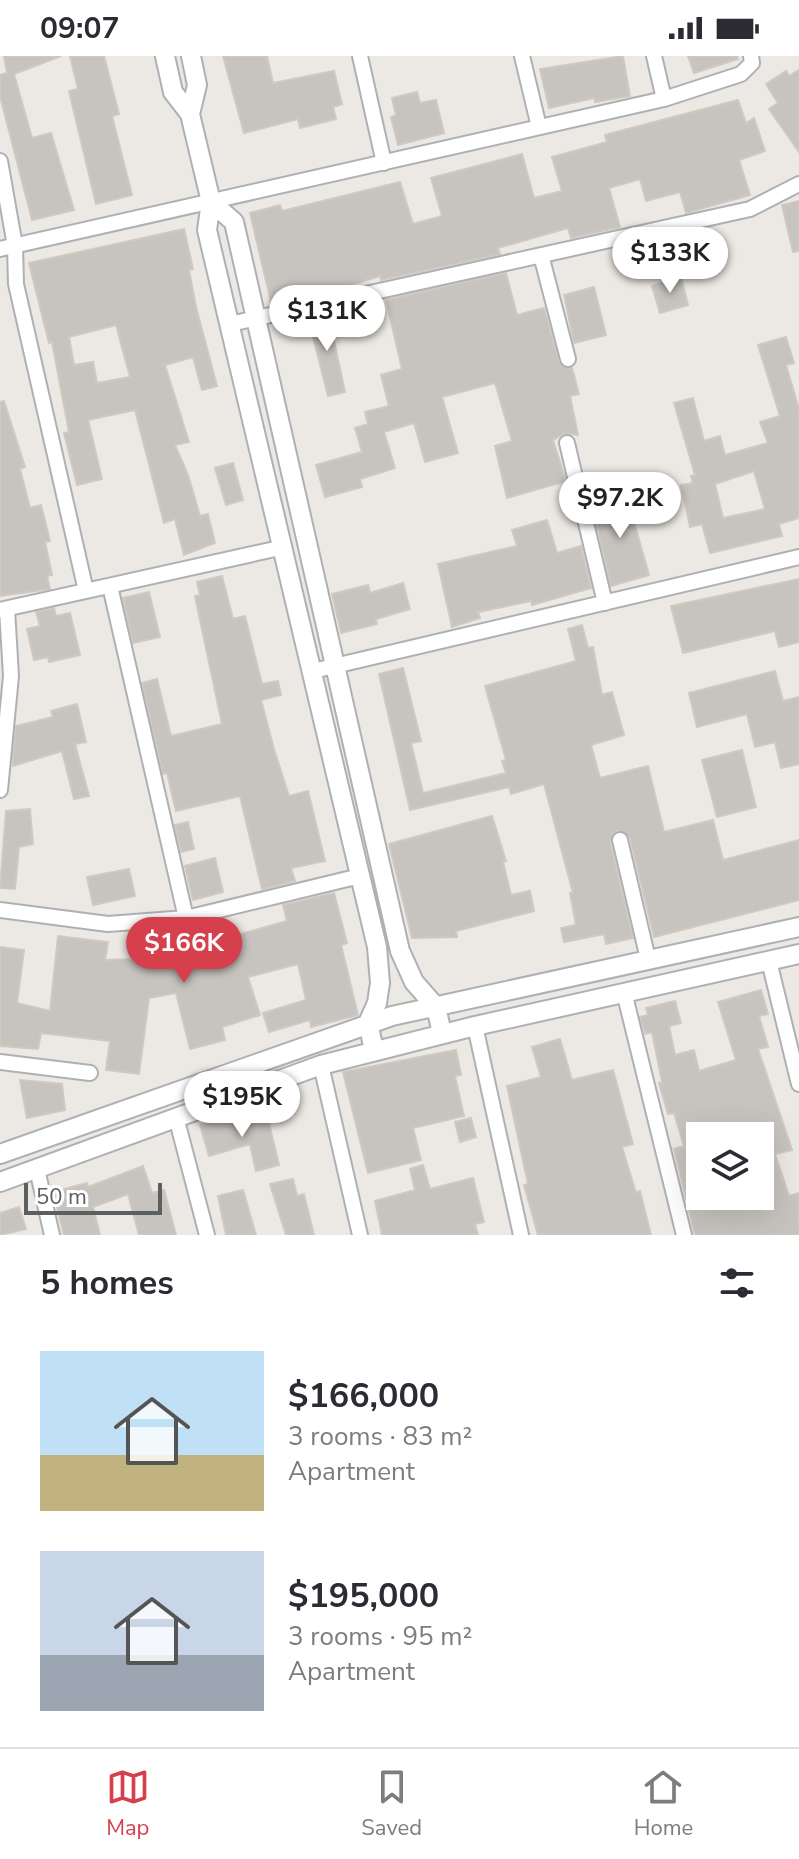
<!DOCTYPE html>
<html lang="en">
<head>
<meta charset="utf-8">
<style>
	body { margin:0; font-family:"Nunito Sans",sans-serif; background:#f7f7f7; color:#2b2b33; height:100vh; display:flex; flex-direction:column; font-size:30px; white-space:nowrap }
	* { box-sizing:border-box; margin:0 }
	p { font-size:26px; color:#7c7c81 }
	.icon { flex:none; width:44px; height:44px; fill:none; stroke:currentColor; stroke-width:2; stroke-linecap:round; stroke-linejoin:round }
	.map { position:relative; height:1179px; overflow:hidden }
	.side { display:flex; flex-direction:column; background:#fff; flex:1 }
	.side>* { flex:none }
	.tools { position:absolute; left:686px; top:1066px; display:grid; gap:16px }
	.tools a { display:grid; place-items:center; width:88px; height:88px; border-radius:0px; background:#fff; box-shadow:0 8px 32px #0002; font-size:40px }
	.scale { position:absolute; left:24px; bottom:20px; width:138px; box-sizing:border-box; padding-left:8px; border:4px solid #5b5f62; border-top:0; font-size:22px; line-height:28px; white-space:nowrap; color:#5b5f62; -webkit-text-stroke:6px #fff; paint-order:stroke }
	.price { position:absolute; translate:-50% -68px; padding:0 18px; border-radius:28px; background:#fff; color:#222; font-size:26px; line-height:52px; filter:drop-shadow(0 2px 4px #0008) }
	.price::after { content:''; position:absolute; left:50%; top:48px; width:24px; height:18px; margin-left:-12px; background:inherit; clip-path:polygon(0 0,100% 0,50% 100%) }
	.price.on { background:#d63f4c; color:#fff }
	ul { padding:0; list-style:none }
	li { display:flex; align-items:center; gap:24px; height:200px; padding:0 40px }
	li span { display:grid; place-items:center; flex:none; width:224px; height:160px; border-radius:0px; color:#555 }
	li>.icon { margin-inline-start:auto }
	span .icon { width:96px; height:96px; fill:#fffc; stroke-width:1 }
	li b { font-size:34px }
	h2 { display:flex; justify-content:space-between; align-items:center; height:96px; padding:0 40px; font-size:34px }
	.status { display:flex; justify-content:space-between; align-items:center; height:56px; padding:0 40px; background:#fff; direction:ltr }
	.status svg { height:22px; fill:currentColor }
	.tabs { display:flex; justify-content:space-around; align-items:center; height:112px; border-top:2px solid #e1e1e2; background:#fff; font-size:22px; color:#7c7c81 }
	.tabs a { display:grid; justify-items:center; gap:4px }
	.tabs .on { color:#d63f4c }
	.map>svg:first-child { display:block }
</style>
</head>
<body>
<div class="status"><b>09:07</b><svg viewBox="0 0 49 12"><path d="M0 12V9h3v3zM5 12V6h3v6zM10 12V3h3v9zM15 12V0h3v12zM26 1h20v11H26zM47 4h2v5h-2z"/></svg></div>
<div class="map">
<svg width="799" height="1179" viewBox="0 0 799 1179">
	<rect width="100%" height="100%" fill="#ece8e3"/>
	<path fill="#c7c3bf" stroke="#d0c9c2" stroke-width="2" fill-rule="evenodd" d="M4,0H61L14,18L32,82L51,77L74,154L32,164L0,40V19L7,17Z
		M70,0H104L119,58L112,60L132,139L96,148L69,35L78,33Z
		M223,0H267L273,27L334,15L342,48L333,51L336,63L300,72L298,63L244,77Z
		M623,0L630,40L595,46L594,42L549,52L540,13Z
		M688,0H737L738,3L694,17Z
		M799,14V96L769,53L778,47L766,28L786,15L789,20Z
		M417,36L420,47L436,44L444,77L398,89L391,61L396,59L392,42Z
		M738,44L746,67L754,62L765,95L739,104L750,139L686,157L680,136L646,145L640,123L609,132L620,171L571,182L568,172L498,192L500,198L381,224L380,220L324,237L304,241V237L271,246L250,157L280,149L282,155L400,126L413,168L442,160L431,122L522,98L534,142L562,135L552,101L607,86L605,79Z
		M799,145V195L793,196L782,149Z
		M184,173L193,213L189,214L196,251L217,330L202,334L193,301L165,309L189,386L175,389L188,419L200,460L208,458L215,487L184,499L175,463L164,467L135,354L88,364L102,423L77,429L64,377L69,376L52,286L49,287L29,207ZM116,269L130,321L97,327L93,306L74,309L69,281Z
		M506,217L517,259L544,252L559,306L565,312H572L579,338L570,340L578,379L565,377L553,384L566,425L507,442L495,390L512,385L495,327L442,341L458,397L425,406L414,367L384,376L395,412L360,423L362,431L325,441L316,409L362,396L355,372L368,368L365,356L389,350L381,319L402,313L386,244Z
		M681,221L688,249L660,257L652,230Z
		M594,231L606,279L574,287L564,239Z
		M328,257L345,336L328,340L308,261Z
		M786,281L794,307L786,309L799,353V462L779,468L782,480L710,497L702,468L690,471L681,429L693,427L691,420L695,419L674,347L693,342L704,385L720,380L725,399L768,387L760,366L780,360L758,289ZM754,415L765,453L723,462L715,428Z
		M4,345L25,411L20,413L30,452L41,449L50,485L45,486L52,519L47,520L50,533L0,540V346Z
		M233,407L243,444L226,449L215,412Z
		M626,438L649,519L611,530L592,448Z
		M547,464L557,497L581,490L591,532L532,549L531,545L478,556L480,562L452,571L438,508L517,490L512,474Z
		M222,520L233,563L245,560L262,628L278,625L281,639L261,644L274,693L289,740L308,735L325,805L291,812L295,825L262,833L240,740L176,755L167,717L163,718L142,627L157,623L171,680L222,668L195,540L200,539L197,526Z
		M799,523V586L779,591L775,575L683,597L671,550Z
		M403,527L410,553L376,563L377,568L341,577L332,538L368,529L370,537Z
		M149,536L160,581L133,587L123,542Z
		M54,552L56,560L70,557L80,599L49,606L48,601L34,604L27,573L40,570L36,556Z
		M582,569L588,592L593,591L602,639L612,636L624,679L591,689L600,722L648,710L664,776L713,764L723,804L799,784V844L654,881L630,782L618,774L613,777L610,786L633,882L606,888L604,878L564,886L561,872L576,869L570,837H573L544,728L511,738L509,731L410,754L379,618L403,612L421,685L411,687L423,737L506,717L502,705L506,704L485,630L576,605L568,573Z
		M775,615L783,645L799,641V708L781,712L775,686L755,691L747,658L697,671L689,637Z
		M77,648L86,686L75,688L89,740L74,743L62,695L13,710V700L16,670L53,661L51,655Z
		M742,694L756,751L717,761L702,704Z
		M30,753L33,788L19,791L15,833L0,832L6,755Z
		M492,760L506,805L503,806L511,839L530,835L534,855L456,875L457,881L412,882L389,788Z
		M188,766L194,793L181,796L175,769Z
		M215,802L223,836L193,844L185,810Z
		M129,813L135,840L93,849L87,821Z
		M334,837L347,887L341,889L358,959L311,971L310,964L269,976L263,957L306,944L298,908L248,921L260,959L222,971L225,984L190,993L176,937L149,942L139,1018L106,1014L110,985L41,977L38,993L0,990V891L24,894L17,947L50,955L58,880L108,886L105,904L164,902L161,890L236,872L237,879L287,865L283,849Z
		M761,934L768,958L759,960L768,991L758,993L792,1094L775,1098L789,1140L799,1137V1179H695L674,1093L684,1090L674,1057L668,1058L659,1027L662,1026L652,976L645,978L640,961L648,959L646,952L675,945L681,967L669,970L675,999L694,994L699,1015L736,1004L718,946ZM700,1080H760V1140H700Z
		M560,983L572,1024L613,1014L633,1088L622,1091L636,1137L640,1135L651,1179H538L524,1129L528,1128L507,1030L541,1021L532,991Z
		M456,994L461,1019L455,1020L464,1060L413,1072L421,1104L368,1117L343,1016Z
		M20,1024L62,1028L65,1054L27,1062Z
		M245,1057L248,1068L268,1063L279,1109L256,1115L250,1088L209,1100L200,1069Z
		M471,1062L476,1081L460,1086L455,1066Z
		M423,1109L430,1133L473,1122L484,1166L475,1168L478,1179H382L375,1145L415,1134L410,1113Z
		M143,1110L152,1137L164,1134L176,1179H139L128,1138L93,1151L100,1179H64L53,1136L87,1127L88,1131Z
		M293,1123L297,1140L304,1138L314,1179H286L270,1128Z
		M243,1134L256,1179H226L218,1140Z
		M19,1151L26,1173L0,1179V1157Z"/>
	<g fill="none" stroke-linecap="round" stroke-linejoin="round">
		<g stroke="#aeb1b4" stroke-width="18">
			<path id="minor" d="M360,0L384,107
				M522,0L539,71
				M654,0L664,43
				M0,105L15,190L16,228L86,535
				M0,193L664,43L741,18L752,7L751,0
				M541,199L568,303
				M230,268L750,153L799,128
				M567,387L605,547
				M110,530L186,862
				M0,554L284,491
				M313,615L799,501
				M0,734L11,620L7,553
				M620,784L648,903
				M0,854L108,868L186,862L360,820
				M769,905L799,1028
				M624,936L684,1179
				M475,970L521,1179
				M0,1006L90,1017
				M321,1009L360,1179
				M176,1061L207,1179
				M37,1113L52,1179"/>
		</g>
		<g stroke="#aeb1b4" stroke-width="22">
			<path id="tertiary" d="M165,0L173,36L190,58L211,146L207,174L377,891L380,927L377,947L368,967L374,994
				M190,58L197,29L191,0
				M211,146L234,166L400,895L414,926L436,951L442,977
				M0,1098L392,960L799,871
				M0,1126L321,1009L475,970L799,898"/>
		</g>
		<use href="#minor" stroke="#fff" stroke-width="14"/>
		<use href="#tertiary" stroke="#fff" stroke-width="18"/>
	</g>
</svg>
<div class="tools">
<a><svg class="icon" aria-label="layers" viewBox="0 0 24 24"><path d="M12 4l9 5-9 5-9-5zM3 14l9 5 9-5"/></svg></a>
</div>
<div class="scale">50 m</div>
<b class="price" style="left:670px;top:239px">$133K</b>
<b class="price" style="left:327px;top:297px">$131K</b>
<b class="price" style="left:620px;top:484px">$97.2K</b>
<b class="price on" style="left:184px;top:929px">$166K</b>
<b class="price" style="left:242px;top:1083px">$195K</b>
</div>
<section class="side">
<h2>5 homes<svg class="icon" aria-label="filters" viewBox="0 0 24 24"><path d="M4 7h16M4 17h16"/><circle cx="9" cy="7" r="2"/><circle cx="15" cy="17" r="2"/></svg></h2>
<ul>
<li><span style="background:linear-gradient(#bfe0f5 65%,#c2b280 0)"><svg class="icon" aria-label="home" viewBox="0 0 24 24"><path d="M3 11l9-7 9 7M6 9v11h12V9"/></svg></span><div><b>$166,000</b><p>3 rooms · 83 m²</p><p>Apartment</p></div></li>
<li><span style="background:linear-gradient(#c9d6e8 65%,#9aa5b1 0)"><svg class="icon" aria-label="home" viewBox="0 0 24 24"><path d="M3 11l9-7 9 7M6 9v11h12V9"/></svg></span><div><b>$195,000</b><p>3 rooms · 95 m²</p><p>Apartment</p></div></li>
</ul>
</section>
<nav class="tabs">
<a class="on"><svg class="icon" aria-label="map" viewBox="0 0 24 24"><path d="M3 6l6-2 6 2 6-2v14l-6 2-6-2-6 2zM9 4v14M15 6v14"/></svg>Map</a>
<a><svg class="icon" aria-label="saved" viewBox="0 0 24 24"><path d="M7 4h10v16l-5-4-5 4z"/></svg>Saved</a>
<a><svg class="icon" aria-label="home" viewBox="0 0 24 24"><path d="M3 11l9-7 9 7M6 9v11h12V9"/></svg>Home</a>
</nav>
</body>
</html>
